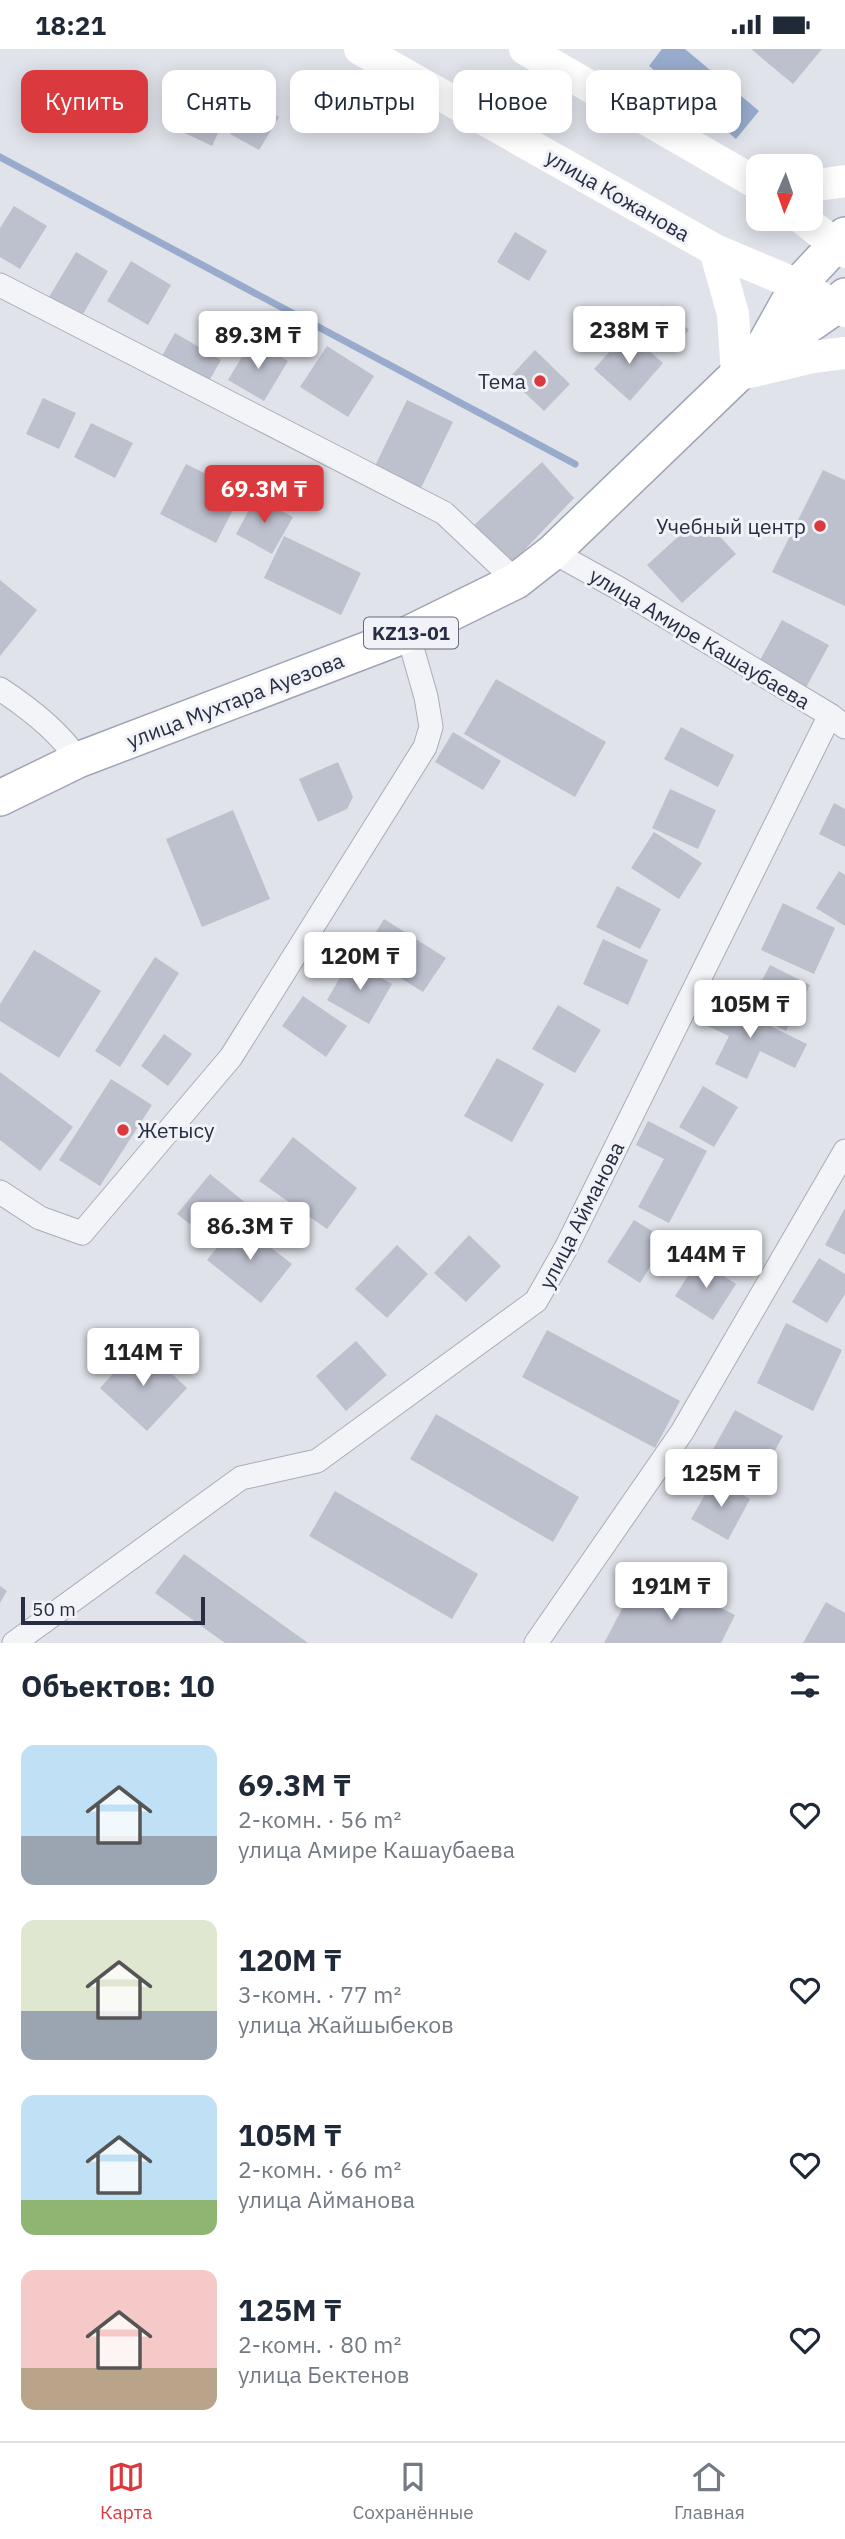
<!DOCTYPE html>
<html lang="ru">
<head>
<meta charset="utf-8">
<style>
	body { margin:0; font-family:"IBM Plex Sans",sans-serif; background:#f2f2f3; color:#1f2937; height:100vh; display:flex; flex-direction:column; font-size:26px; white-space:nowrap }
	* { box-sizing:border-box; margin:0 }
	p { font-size:23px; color:#747a83 }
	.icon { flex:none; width:38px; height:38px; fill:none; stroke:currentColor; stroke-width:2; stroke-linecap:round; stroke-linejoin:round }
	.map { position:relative; height:1594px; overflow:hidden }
	.side { display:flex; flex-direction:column; background:#fff; flex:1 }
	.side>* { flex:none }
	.banner { position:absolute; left:21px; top:21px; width:803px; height:63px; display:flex; gap:14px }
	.needle { width:46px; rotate:182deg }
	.controls { position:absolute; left:746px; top:105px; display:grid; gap:14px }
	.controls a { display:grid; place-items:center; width:77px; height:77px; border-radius:14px; background:#fff; box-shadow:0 4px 18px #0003; font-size:35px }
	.scale { position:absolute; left:21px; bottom:18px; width:184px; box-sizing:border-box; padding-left:7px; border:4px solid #272e43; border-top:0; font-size:19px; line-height:24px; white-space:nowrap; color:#272e43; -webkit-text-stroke:5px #f0f2f7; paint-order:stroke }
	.price { position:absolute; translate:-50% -60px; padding:0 16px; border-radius:7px; background:#fff; color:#222; font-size:23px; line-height:46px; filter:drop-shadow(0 2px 4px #0008) }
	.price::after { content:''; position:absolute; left:50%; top:42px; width:21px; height:16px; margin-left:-10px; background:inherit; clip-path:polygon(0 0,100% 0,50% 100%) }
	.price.selected { background:#da3a3d; color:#fff }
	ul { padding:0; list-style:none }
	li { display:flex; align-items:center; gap:21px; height:175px; padding:0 21px }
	li span { display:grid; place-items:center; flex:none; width:196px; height:140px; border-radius:14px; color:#555 }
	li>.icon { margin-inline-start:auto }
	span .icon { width:84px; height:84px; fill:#fffc; stroke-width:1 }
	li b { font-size:30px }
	h2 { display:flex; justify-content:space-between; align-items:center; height:84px; padding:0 21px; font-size:30px }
	.pill { padding:0 24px; border-radius:14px; background:#fff; box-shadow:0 4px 18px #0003; font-size:24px; line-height:63px }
	.pill.selected { background:#da3a3d; color:#fff }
	.status { display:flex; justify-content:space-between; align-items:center; height:49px; padding:0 35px; background:#fff; direction:ltr }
	.status svg { height:19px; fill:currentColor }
	.tabs { display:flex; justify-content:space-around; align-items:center; height:98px; border-top:2px solid #e0e1e3; background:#fff; font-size:19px; color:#747a83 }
	.tabs a { display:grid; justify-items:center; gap:4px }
	.tabs .selected { color:#da3a3d }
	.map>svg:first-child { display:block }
</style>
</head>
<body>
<div class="status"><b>18:21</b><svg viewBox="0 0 49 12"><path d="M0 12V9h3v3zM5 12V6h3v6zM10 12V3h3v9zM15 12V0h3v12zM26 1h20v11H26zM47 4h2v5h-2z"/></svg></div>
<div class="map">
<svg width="845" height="1594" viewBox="0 0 845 1594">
	<rect width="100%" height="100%" fill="#e0e3ea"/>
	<path fill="#98abcd" d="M662,0H685L759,62L736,90L649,17Z"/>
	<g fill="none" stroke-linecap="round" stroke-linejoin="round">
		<path stroke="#98abcd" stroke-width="7" d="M0,108L575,415"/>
	</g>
	<path fill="#bdc1ce" d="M751,0H822L793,35Z
		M192,27L235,48L212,97L168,76Z
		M250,51L279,68L259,101L230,85Z
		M14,157L47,177L20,220L0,208V179Z
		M515,183L547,202L529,232L497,213Z
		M76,203L108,222L79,272L46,253Z
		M131,212L171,236L148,276L107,252Z
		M662,256L689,281L673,298L646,273Z
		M627,283L663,314L630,352L594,320Z
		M175,284L221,311L205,339L159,312Z
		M252,291L288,312L264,352L228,331Z
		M327,297L374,327L348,368L300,338Z
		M535,301L570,335L544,362L509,329Z
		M43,349L76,364L59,400L26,385Z
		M407,351L453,373L420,441L374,419Z
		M91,374L133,394L115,429L74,408Z
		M542,413L574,449L511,515L472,478Z
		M186,415L242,443L216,494L160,465Z
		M823,421L845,431V557L772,523Z
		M256,448L293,468L272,505L236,485Z
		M701,467L736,505L682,554L647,516Z
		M284,487L361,524L341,566L264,529Z
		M0,531L37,561L0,607Z
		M782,571L829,596L802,646L755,620Z
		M496,630L606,693L575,748L464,685Z
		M681,678L734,706L718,738L664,710Z
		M453,683L501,712L483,741L435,713Z
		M338,713L353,748L347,760L318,773L299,730Z
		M670,740L716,761L698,800L652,779Z
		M834,754L845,760V798L819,785Z
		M233,761L270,850L202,878L166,790Z
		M654,783L702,814L679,850L631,819Z
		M839,822L845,826V877L816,859Z
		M617,837L661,860L640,900L596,878Z
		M783,854L835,879L814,925L761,901Z
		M384,870L446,909L423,943L362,905Z
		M603,890L648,911L628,956L583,935Z
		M34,901L101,942L59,1009L0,972V955Z
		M155,908L179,924L120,1018L95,1002Z
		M350,911L392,935L369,975L327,951Z
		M770,916L810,936L786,982L746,962Z
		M303,947L347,977L326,1008L282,977Z
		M715,950L807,995L795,1019L760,1002L747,1030L715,1015L729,987L703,975Z
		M558,956L601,981L575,1024L532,1000Z
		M164,985L192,1005L168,1037L141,1017Z
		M497,1009L544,1035L512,1093L464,1067Z
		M0,1023L73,1078L40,1122L0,1091Z
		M111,1030L152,1056L100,1137L59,1111Z
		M703,1037L738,1058L714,1098L679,1078Z
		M648,1072L707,1102L669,1174L638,1158L664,1110L636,1096Z
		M293,1088L357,1139L327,1180L259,1132Z
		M210,1125L247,1155L215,1195L177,1165Z
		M845,1159V1206L825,1196Z
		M634,1171L667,1191L640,1234L607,1213Z
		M238,1173L292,1215L261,1254L207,1211Z
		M469,1186L501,1217L466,1253L434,1224Z
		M397,1196L428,1225L387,1269L355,1240Z
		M819,1209L845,1225V1245L827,1274L792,1253Z
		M698,1211L736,1235L713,1271L675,1247Z
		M786,1274L842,1301L813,1362L757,1334Z
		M547,1281L680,1352L655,1399L522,1328Z
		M356,1292L387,1326L346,1362L316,1327Z
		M140,1295L187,1339L147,1382L100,1339Z
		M735,1361L783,1387L759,1429L712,1402Z
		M436,1365L579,1448L553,1493L410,1410Z
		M714,1430L750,1450L728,1491L691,1470Z
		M335,1442L478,1525L452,1570L309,1487Z
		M184,1505L308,1594H225L155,1544Z
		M0,1537L7,1542L0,1554Z
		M681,1539L735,1566L721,1594H604L631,1543L669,1562Z
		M826,1553L845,1564V1594H803Z"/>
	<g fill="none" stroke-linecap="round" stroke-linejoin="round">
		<g stroke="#a8adb8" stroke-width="25">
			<path id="street" d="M0,236L444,464L516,532
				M553,503L618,539L830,666L845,678
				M0,640C29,659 59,682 78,711
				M0,1143L40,1169L82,1184L231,1008L425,698L431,678L426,648L408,585
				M14,1594L241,1429L317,1412L536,1252L566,1199L830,666
				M536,1594L682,1383L845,1102"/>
		</g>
		<g stroke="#9ea5b7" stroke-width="38">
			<path id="primary" d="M760,304L798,236L845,186
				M0,749L78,711L408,585L516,532L553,503L737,326L836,257L845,247"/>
		</g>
		<use href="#street" stroke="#f3f4f8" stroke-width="23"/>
		<path stroke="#fff" stroke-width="32" d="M360,0L715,201L798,236L845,262
			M525,0L758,135
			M810,137L845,132
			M803,170L845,203
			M715,201L733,265L737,326L813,308L845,304"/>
		<use href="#primary" stroke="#fff" stroke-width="35"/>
	</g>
	<g fill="#da3a3d" stroke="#f0f2f7" stroke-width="2.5">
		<circle cx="540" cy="332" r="7"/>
		<circle cx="820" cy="477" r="7"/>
		<circle cx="123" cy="1081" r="7"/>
	</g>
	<g text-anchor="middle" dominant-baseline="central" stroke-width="6" stroke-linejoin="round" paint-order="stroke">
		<rect fill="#f0f2f7" stroke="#636979" stroke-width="2" x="364" y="568.5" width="94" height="31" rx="5"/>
		<g font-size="19" font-weight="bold" fill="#272e43">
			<text x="411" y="584">KZ13-01</text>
		</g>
		<g font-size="21" fill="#272e43" stroke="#f0f2f7">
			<text transform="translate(618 146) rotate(30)">улица Кожанова</text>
			<text transform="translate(700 589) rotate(31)">улица Амире Кашаубаева</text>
			<text transform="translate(235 651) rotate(-21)">улица Мухтара Ауезова</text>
			<text transform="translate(581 1166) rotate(-63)">улица Айманова</text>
		</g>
		<g font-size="21" fill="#272e43" stroke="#f0f2f7" text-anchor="end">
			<text x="526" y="332">Тема</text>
			<text x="806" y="477">Учебный центр</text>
			<text x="137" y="1081" text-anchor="start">Жетысу</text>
		</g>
	</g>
</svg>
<div class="controls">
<a><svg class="needle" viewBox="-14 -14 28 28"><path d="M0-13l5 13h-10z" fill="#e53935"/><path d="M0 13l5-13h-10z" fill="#747a83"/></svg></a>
</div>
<div class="scale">50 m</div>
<b class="price" style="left:629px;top:317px">238M ₸</b>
<b class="price" style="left:258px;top:322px">89.3M ₸</b>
<b class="price selected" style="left:264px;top:476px">69.3M ₸</b>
<b class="price" style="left:360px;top:943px">120M ₸</b>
<b class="price" style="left:750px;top:991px">105M ₸</b>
<b class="price" style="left:250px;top:1213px">86.3M ₸</b>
<b class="price" style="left:706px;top:1241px">144M ₸</b>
<b class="price" style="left:143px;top:1339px">114M ₸</b>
<b class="price" style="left:721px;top:1460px">125M ₸</b>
<b class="price" style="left:671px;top:1573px">191M ₸</b>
<div class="banner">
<a class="pill selected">Купить</a>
<a class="pill">Снять</a>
<a class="pill">Фильтры</a>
<a class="pill">Новое</a>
<a class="pill">Квартира</a>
</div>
</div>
<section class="side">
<h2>Объектов: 10<svg class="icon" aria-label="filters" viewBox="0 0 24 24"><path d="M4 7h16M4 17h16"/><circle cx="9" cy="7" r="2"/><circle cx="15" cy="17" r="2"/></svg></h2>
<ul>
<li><span style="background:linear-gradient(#bfe0f5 65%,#9aa5b1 0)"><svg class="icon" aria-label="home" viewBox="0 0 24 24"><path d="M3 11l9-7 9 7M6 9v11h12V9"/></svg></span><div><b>69.3M ₸</b><p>2-комн. · 56 m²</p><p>улица Амире Кашаубаева</p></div><svg class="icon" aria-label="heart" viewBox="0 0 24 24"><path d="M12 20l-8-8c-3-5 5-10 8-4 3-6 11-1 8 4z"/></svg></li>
<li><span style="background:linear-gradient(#dfe7d0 65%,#9aa5b1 0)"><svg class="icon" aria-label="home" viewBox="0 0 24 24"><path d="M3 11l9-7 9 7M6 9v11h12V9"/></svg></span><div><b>120M ₸</b><p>3-комн. · 77 m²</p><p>улица Жайшыбеков</p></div><svg class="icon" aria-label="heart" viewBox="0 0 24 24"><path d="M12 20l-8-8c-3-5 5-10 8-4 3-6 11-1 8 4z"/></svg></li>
<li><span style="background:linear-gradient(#bfe0f5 75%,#8fb573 0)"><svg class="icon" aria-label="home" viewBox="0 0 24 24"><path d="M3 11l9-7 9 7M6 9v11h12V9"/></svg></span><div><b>105M ₸</b><p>2-комн. · 66 m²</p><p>улица Айманова</p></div><svg class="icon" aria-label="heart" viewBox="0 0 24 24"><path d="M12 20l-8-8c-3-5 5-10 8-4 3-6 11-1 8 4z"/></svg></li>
<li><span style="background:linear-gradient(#f6c9c9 70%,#b9a48a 0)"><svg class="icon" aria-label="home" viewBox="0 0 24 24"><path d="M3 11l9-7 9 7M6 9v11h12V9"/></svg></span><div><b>125M ₸</b><p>2-комн. · 80 m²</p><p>улица Бектенов</p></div><svg class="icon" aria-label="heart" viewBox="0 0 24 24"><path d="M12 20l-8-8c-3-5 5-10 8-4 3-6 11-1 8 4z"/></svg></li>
</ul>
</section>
<nav class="tabs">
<a class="selected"><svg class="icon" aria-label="map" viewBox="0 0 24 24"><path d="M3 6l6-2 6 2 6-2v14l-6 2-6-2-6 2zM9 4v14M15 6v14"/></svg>Карта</a>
<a><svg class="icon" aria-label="saved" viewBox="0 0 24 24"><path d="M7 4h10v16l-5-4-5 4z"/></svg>Сохранённые</a>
<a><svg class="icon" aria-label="home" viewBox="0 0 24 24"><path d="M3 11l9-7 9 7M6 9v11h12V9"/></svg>Главная</a>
</nav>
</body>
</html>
